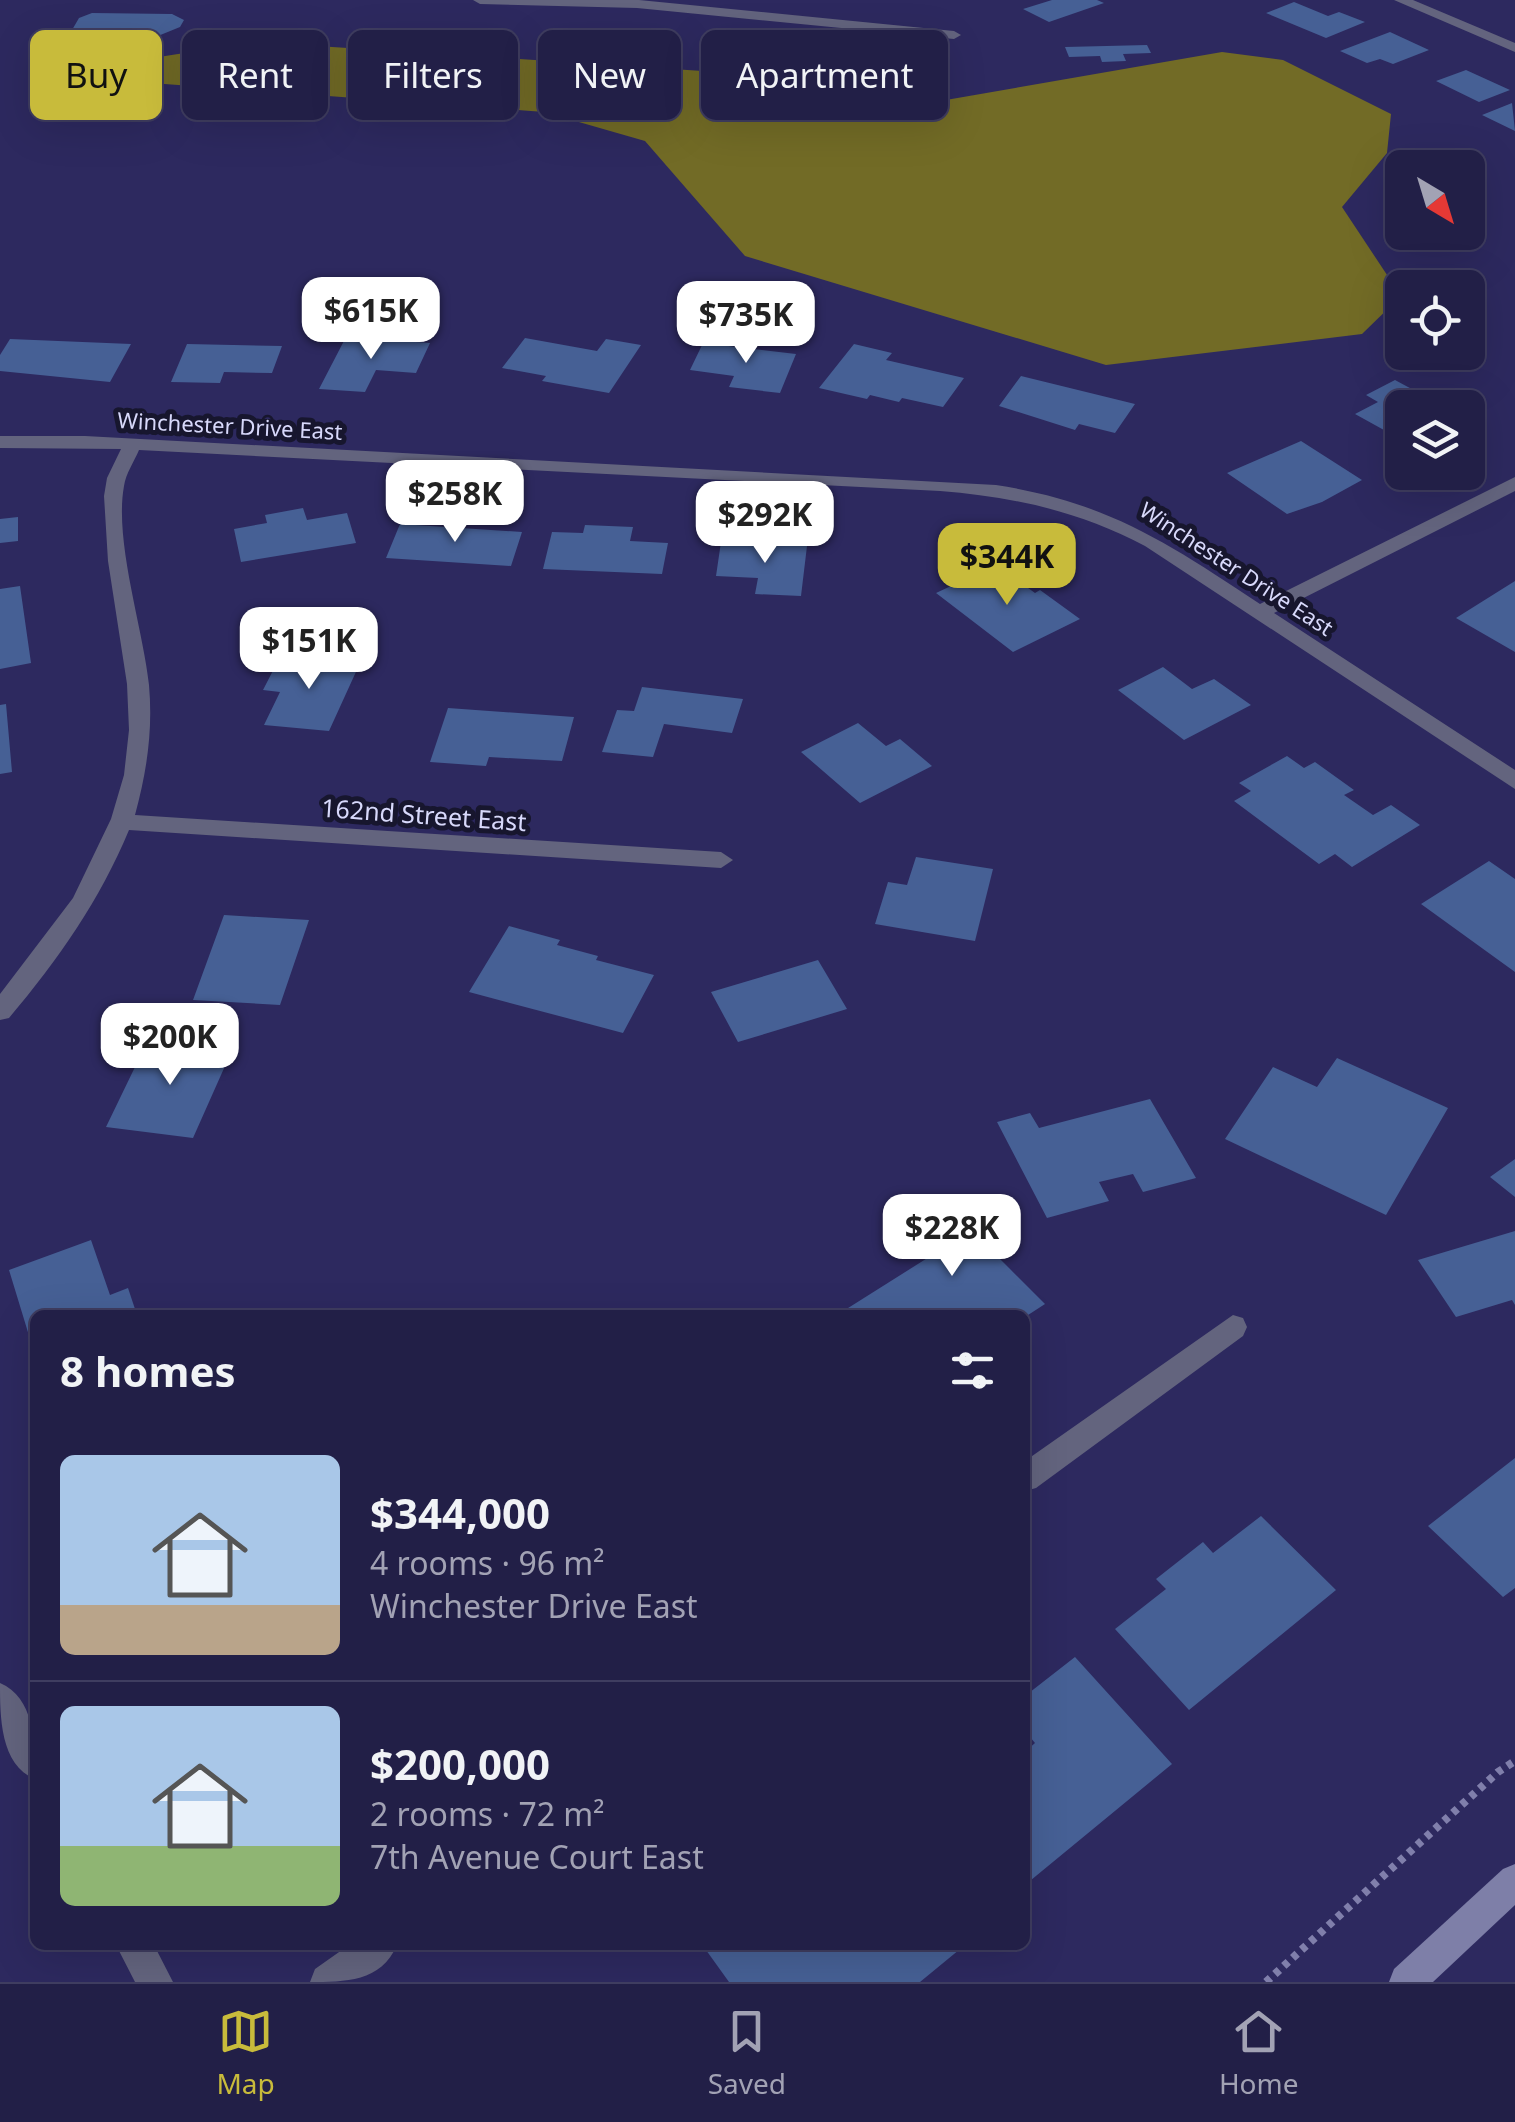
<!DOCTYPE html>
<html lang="en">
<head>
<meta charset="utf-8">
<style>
	body { margin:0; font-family:"Noto Sans",sans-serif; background:#2a274e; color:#f1f3f6; height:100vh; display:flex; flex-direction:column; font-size:38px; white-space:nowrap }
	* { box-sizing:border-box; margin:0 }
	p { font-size:32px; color:#a2a2b4 }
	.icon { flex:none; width:55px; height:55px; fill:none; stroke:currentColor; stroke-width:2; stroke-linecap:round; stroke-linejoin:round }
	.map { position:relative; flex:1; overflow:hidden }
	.sheet { position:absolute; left:30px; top:1310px; width:1000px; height:640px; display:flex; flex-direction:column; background:#221f47; border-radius:15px; box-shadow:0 10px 40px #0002,0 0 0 2px #3f3d60 }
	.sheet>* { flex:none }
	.banner { position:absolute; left:30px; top:30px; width:1000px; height:90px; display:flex; gap:20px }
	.needle { width:65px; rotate:142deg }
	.tools { position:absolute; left:1385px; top:150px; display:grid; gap:20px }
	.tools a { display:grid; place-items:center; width:100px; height:100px; border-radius:15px; background:#221f47; box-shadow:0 10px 40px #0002,0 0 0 2px #3f3d60; font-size:50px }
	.price { position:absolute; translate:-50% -85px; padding:0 22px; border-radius:20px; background:#fff; color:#222; font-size:32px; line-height:65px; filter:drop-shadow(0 2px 5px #0008) }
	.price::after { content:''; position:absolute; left:50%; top:60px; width:30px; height:22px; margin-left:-15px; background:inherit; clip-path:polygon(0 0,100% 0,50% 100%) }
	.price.active { background:#c8bb3b; color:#111 }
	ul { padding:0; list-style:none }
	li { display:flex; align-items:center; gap:30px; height:250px; padding:0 30px }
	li+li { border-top:2px solid #3f3d60 }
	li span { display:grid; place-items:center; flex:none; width:280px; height:200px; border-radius:15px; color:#555 }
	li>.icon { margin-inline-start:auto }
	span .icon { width:120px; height:120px; fill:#fffc; stroke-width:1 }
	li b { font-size:42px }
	h2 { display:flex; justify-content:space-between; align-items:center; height:120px; padding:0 30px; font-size:42px }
	.chip { padding:0 35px; border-radius:15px; background:#221f47; box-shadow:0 10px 40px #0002,0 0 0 2px #3f3d60; font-size:35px; line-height:90px }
	.chip.active { background:#c8bb3b; color:#111 }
	.tab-bar { display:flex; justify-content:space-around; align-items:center; height:140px; border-top:2px solid #3f3d60; background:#221f47; font-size:28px; color:#a2a2b4 }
	.tab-bar a { display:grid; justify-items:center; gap:5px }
	.tab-bar .active { color:#c8bb3b }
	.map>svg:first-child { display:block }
</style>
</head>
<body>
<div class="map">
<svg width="1515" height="1982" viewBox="0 0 1515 1982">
	<rect width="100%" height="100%" fill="#2d295f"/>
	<path fill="#726b26" d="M255,42L827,79L894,109L1222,52L1283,60L1391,114L1387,153L1342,207L1401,296L1362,334L1106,365L745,256L645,141L544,112L151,83L146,59Z"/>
	<path fill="#466095" d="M1052,0H1097L1104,3L1049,22L1023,9Z
		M1294,2L1328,16L1339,12L1365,22L1326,38L1266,13Z
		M92,13L172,14L184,20L180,27L153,38H106L91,31L82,34L72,30L79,18Z
		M1390,32L1429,50L1393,64L1380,59L1367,63L1340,51Z
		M1147,45L1151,53L1123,54L1126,61L1102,62L1100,56L1069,57L1065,47Z
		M1466,70L1510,90L1479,102L1436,81Z
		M1512,103L1515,131L1482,115Z
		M346,337L430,343L416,373L376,370L365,392L319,389Z
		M525,338L597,351L606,339L641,345L609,393L542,381L546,376L502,368Z
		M10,339L131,344L110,382L0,371V355Z
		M703,343L796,354L780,393L729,387L734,376L690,370Z
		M187,344L282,346L272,373L224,372L220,383L171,382Z
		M854,344L892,353L886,360L964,378L943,407L902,398L899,402L870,395L867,399L819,388Z
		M1021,376L1135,404L1115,433L1079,424L1075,430L999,406Z
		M1395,380L1447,408H1402V440L1355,414L1378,402L1366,395Z
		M1301,441L1362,480L1322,502L1287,514L1227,473Z
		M303,508L307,520L347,513L356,543L241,562L234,529L267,523L265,515Z
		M18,517V541L0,543V519Z
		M400,524L522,532L511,566L386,558Z
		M585,525L633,527L630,541L668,543L662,574L543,569L552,532L583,533Z
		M721,542L807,546L801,596L755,594L758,578L716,576Z
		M996,565L1035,593L1040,590L1080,619L1013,652L936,593Z
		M1515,581V652L1456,618Z
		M20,586L31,663L0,669V589Z
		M281,655L360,663L329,731L264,725L280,692L263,690Z
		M1163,667L1192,689L1214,679L1251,705L1184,740L1118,690Z
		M642,687L743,699L732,733L664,724L653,757L602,752L617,710L634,711Z
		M6,704L12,772L0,774V705Z
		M448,708L574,717L562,761L489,757L486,766L430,762Z
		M858,723L886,746L900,739L932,766L860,803L801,752Z
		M1287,756L1304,768L1315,762L1354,790L1344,795L1373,815L1391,805L1420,825L1352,867L1335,854L1319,864L1234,801L1251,791L1239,783Z
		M916,857L993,869L975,941L875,924L888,882L907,885Z
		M1489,861L1515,879V972L1421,904Z
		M224,915L309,920L280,1005L193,1000Z
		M509,926L560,940L557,945L598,956L596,960L654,975L623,1033L469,992Z
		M818,960L847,1009L738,1042L711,992Z
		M149,1038L233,1048L193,1138L106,1127Z
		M1337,1058L1448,1108L1386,1215L1225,1139L1273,1067L1317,1087Z
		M1150,1099L1196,1178L1143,1192L1133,1174L1099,1182L1109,1201L1047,1218L997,1122L1030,1113L1039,1128Z
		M1515,1159V1197L1490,1177Z
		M949,1208L1045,1304L1025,1317L837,1315L929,1257L908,1234Z
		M1515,1231V1305L1512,1300L1456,1317L1418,1260Z
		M91,1240L110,1295L128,1288L137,1315H35L34,1352L9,1270Z
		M1515,1458V1588L1503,1597L1428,1526Z
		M1261,1516L1336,1590L1189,1710L1115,1629L1166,1589L1156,1579L1203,1542L1213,1553Z
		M1075,1657L1172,1764L1025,1885V1752L1035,1743L1025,1731V1696Z
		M713,1945H965L920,1982H729L706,1950Z"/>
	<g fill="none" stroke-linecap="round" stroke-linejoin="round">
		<path stroke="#807fab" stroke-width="8" stroke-dasharray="6 6" stroke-linecap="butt" d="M1266,1982L1498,1772L1515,1761"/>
		<path fill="#63647e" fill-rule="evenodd" d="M473,0H639L954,31L961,35L954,39L637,8L480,4Z
			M1394,0H1413L1515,43V52Z
			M0,436H85L996,485C1107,502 1168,543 1260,604L1515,477V491L1274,613L1515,770V789L1145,546C1079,511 1014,497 940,491L139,450C134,462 126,473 124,486C114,541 143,628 149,685C153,730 147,771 135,815L721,852L733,860L721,868L129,830C100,900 58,960 9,1018L0,1020V994L73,898L111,819L124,775L129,730L127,684L108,561L104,496L107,478L121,449L0,448Z
			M1233,1315L1243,1318L1247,1327L1243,1336L1036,1488L1025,1491V1461Z
			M0,1683C36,1698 35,1747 35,1779C0,1765 0,1716 0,1683Z
			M116,1945H154L173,1982H135Z
			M349,1945H397C381,1982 345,1982 310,1982L315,1969Z"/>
		<path fill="#7e7fa8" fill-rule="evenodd" d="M1515,1864V1905L1433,1982H1389L1394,1969L1503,1869Z"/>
	</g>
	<g text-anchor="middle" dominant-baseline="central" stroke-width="10" stroke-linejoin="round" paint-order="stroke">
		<g font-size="22" fill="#d8d9fb" stroke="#17162e">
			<text transform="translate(230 425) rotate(3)">Winchester Drive East</text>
			<text transform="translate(1237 568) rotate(33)">Winchester Drive East</text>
		</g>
		<g font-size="25" fill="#d8d9fb" stroke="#17162e">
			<text transform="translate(424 814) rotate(4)">162nd Street East</text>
		</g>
	</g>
</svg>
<div class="tools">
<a><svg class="needle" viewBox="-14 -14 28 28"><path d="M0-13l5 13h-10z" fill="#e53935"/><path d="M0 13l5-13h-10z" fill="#a2a2b4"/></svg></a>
<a><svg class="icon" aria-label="locate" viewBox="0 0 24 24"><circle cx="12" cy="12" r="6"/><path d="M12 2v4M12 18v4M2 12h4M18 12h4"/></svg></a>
<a><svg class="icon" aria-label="layers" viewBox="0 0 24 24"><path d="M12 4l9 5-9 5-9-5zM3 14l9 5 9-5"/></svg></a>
</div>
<b class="price" style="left:371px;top:362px">$615K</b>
<b class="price" style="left:746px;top:366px">$735K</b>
<b class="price" style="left:455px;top:545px">$258K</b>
<b class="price" style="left:765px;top:566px">$292K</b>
<b class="price active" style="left:1007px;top:608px">$344K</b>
<b class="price" style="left:309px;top:692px">$151K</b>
<b class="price" style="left:170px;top:1088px">$200K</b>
<b class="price" style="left:952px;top:1279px">$228K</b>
<div class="banner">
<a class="chip active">Buy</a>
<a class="chip">Rent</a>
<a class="chip">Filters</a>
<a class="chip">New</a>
<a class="chip">Apartment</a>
</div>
<section class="sheet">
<h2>8 homes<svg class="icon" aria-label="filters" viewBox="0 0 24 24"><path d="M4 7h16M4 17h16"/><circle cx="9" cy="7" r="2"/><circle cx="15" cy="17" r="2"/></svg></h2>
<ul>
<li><span style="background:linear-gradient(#a9c7e8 75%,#b9a48a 0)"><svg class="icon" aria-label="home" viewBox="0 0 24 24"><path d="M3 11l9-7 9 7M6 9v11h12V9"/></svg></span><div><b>$344,000</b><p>4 rooms · 96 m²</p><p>Winchester Drive East</p></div></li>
<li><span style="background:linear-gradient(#a9c7e8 70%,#8fb573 0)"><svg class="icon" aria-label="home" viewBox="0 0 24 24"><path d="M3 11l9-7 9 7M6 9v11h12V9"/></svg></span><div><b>$200,000</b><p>2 rooms · 72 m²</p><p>7th Avenue Court East</p></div></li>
</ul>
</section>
</div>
<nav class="tab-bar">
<a class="active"><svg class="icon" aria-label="map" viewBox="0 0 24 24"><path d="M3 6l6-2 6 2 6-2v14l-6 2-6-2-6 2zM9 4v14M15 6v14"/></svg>Map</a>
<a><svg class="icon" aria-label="saved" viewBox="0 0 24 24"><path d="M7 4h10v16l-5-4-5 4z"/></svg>Saved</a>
<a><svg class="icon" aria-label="home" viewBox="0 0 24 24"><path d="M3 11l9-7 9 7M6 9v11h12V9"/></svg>Home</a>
</nav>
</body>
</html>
